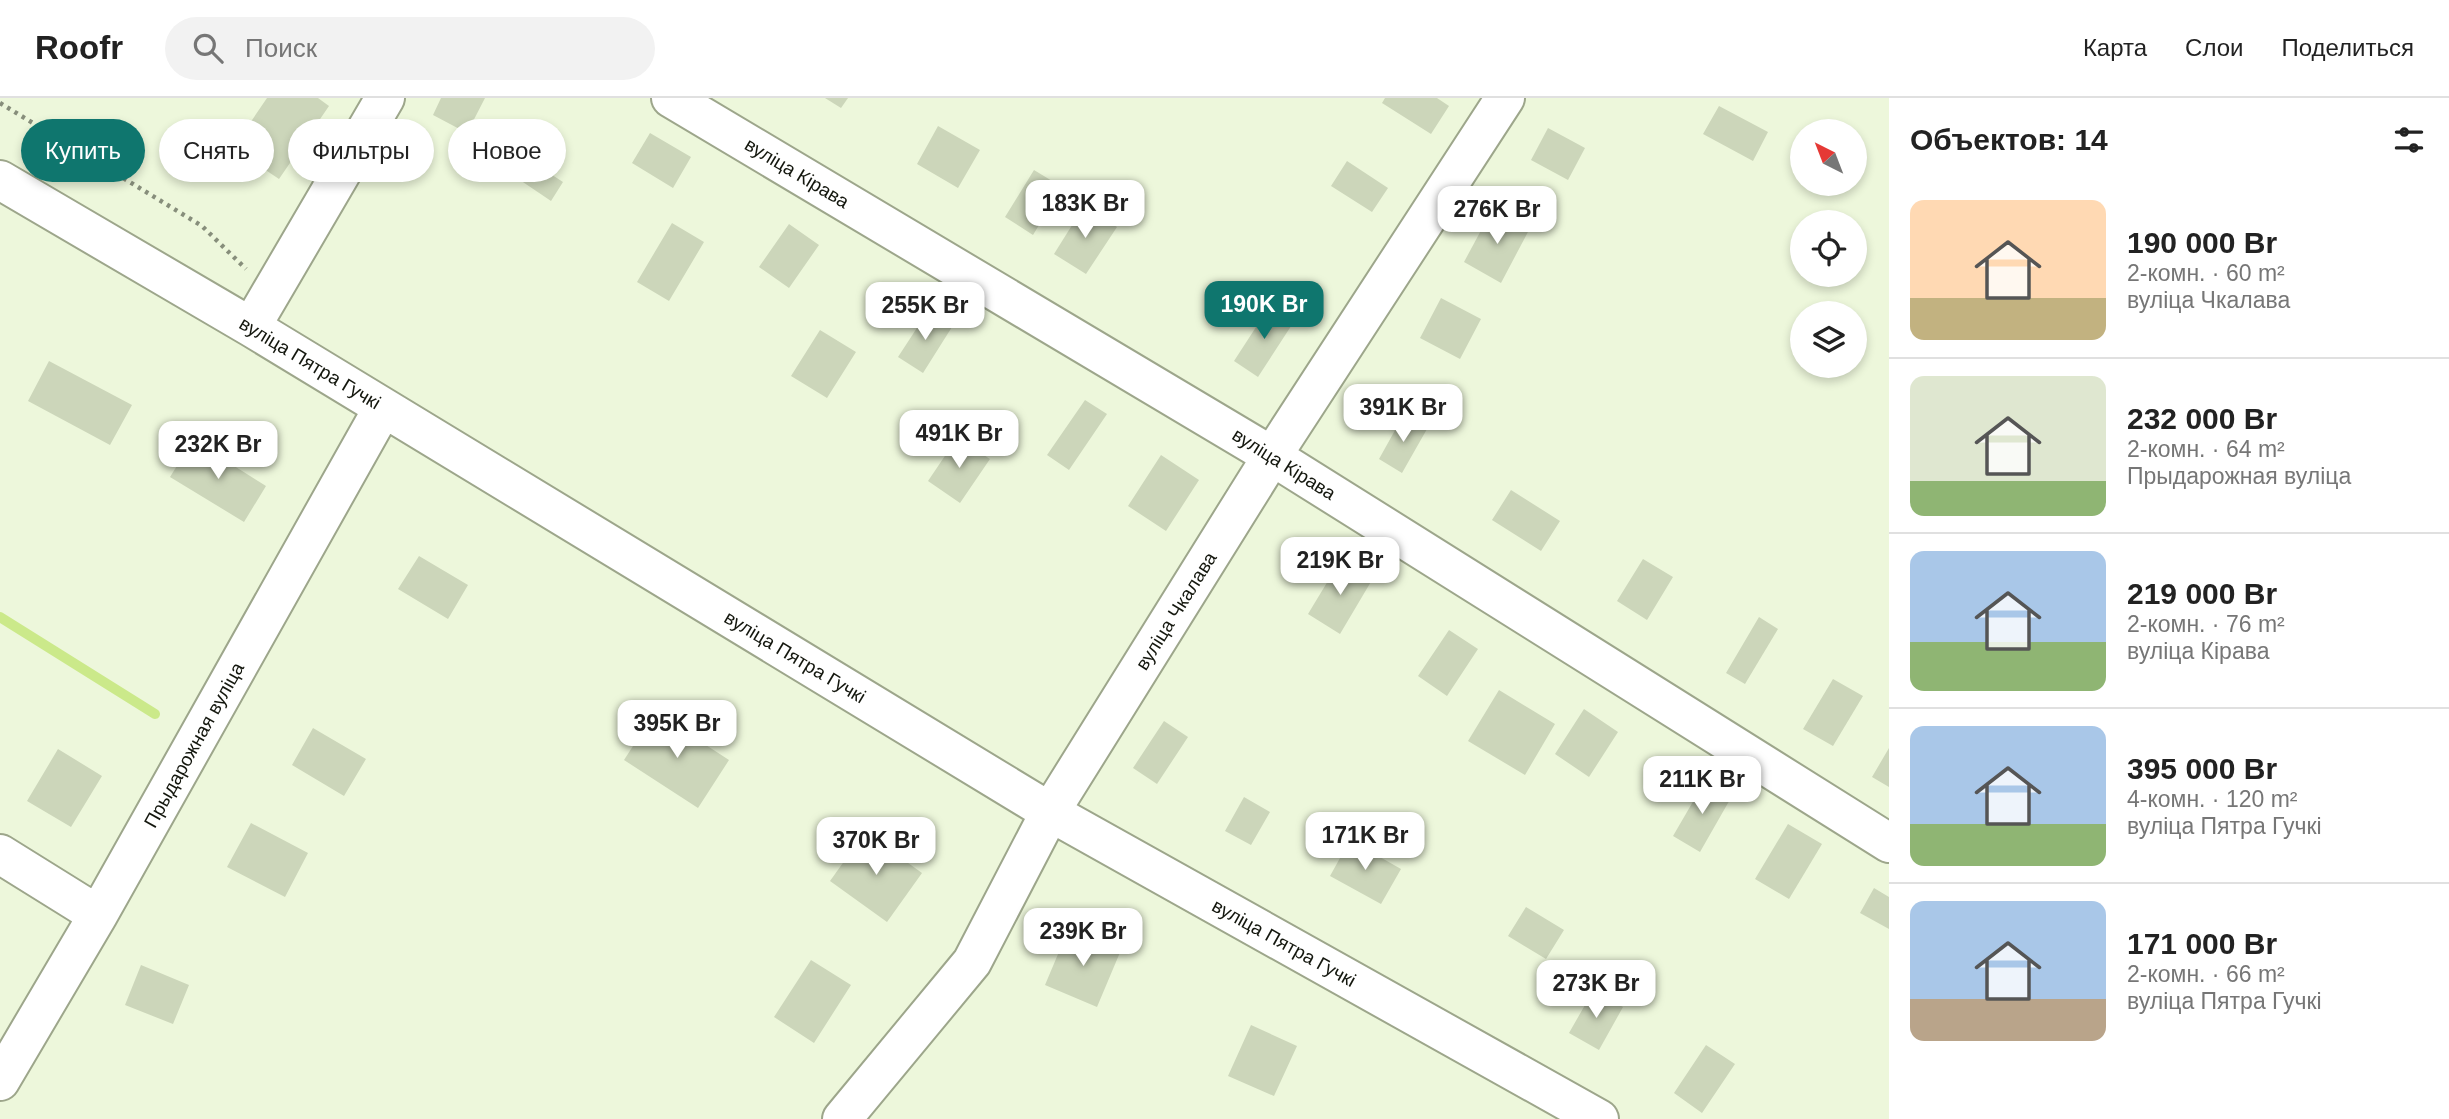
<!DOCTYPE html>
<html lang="ru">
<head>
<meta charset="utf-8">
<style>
	body { margin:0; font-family:Helvetica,sans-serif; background:#f2f2f2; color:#222; height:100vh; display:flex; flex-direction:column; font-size:26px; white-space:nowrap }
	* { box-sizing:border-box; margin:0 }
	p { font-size:23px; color:#767676 }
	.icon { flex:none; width:38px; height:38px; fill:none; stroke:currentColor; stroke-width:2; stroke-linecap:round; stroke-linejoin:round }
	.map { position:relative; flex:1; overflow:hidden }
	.panel { display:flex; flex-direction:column; background:#fff; width:560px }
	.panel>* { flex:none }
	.banner { position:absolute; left:21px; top:21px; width:665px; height:63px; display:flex; gap:14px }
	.needle { width:46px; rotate:318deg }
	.controls { position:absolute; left:1790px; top:21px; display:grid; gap:14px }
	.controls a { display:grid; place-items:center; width:77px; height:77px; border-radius:50%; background:#fff; box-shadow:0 4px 10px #0003; font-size:35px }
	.price { position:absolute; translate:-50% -60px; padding:0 16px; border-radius:14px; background:#fff; color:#222; font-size:23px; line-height:46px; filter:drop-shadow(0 2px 4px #0008) }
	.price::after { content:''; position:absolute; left:50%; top:42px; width:21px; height:16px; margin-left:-10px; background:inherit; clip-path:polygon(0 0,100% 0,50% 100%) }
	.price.selected { background:#0f766e; color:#fff }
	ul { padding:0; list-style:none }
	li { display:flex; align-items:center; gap:21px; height:175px; padding:0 21px }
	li+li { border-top:2px solid #e0e0e0 }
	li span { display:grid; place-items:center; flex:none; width:196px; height:140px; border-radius:14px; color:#555 }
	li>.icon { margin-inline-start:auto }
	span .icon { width:84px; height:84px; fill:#fffc; stroke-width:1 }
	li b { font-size:30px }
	h2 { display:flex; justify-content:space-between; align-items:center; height:84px; padding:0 21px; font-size:30px }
	.pill { padding:0 24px; border-radius:32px; background:#fff; box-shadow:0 4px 10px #0003; font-size:24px; line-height:63px }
	.pill.selected { background:#0f766e; color:#fff }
	header { display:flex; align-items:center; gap:42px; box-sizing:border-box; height:98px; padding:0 35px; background:#fff; border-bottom:2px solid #e0e0e0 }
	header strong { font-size:33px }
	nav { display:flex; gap:38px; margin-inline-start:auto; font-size:24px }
	.search { width:490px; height:63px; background:#f2f2f2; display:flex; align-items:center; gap:18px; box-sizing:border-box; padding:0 24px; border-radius:38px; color:#767676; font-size:26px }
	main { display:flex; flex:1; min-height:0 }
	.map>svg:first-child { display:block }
</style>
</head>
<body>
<header>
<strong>Roofr</strong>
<div class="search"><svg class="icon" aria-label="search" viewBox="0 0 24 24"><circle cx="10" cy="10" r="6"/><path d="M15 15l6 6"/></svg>Поиск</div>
<nav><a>Карта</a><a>Слои</a><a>Поделиться</a></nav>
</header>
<main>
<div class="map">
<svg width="1889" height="1021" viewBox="0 0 1889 1021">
	<rect width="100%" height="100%" fill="#edf7db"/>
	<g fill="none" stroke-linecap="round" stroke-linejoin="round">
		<path stroke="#cbe98a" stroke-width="10" d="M0,519L155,616"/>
	</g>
	<path fill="#ccd6ba" d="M267,0H318L329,8L279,81L233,50Z
		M441,0H485L467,35L433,17Z
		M825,0H848L841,10Z
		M1385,0H1437L1449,8L1431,36L1382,5Z
		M1719,8L1768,34L1753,63L1703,36Z
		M938,28L980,52L958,90L917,66Z
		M1548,30L1585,50L1568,82L1531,62Z
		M650,35L691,59L673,90L632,65Z
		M538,36L560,51L546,73L563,84L551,103L511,76Z
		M1347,63L1388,90L1372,114L1331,88Z
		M1034,72L1062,89L1033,137L1005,119Z
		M1084,108L1117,129L1086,176L1054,156Z
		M1492,112L1529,132L1501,185L1464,164Z
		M672,125L704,144L669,203L637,184Z
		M789,126L819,147L789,190L759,169Z
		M1441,200L1481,221L1460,261L1420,240Z
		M1271,206L1295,222L1258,279L1234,263Z
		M928,213L952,229L923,275L898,259Z
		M820,232L856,254L827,300L791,278Z
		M49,263L132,307L110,347L28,303Z
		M1085,302L1107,316L1069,372L1047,357Z
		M1403,318L1427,331L1402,375L1379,361Z
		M957,340L990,361L960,405L928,383Z
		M193,342L266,388L244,424L170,379Z
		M1161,357L1199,382L1166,433L1128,408Z
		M1511,392L1560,423L1541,453L1492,422Z
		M419,458L468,487L448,521L398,491Z
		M1643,461L1673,479L1647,522L1617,503Z
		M1340,463L1372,482L1340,536L1308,516Z
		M1759,519L1778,531L1745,586L1726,575Z
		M1449,532L1478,551L1447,598L1418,578Z
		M1833,581L1863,598L1833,648L1803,631Z
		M1499,592L1555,626L1525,677L1468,643Z
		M1584,611L1618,634L1589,679L1555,656Z
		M655,614L729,662L698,710L624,662Z
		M1164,623L1188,639L1157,686L1133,670Z
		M313,630L366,661L344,698L292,667Z
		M1889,650V689L1872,679Z
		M58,651L102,678L71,729L27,703Z
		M1705,683L1732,698L1700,754L1673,738Z
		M1244,699L1270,714L1251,747L1225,733Z
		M251,725L308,755L285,799L227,769Z
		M1788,726L1822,746L1789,801L1755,781Z
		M865,734L922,775L887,824L830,783Z
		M1350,742L1401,771L1381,806L1330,778Z
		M1874,790L1889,799V831L1860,815Z
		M1526,809L1564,832L1546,861L1508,838Z
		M1069,830L1121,852L1097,909L1045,887Z
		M811,862L851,887L814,945L774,919Z
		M141,867L189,887L173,926L125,907Z
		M1593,893L1623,909L1599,952L1569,935Z
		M1251,927L1297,948L1274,998L1228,978Z
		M1706,947L1735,966L1702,1015L1674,995Z"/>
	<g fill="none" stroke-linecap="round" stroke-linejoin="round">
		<g stroke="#9da68b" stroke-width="42">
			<path id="minor" d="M671,0L1272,358L1889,745
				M0,82L251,229L1050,714L1599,1021
				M251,229L385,0
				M0,756L98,817
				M0,983L98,817L383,310
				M842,1021L972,864L1050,714L1272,358L1505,0"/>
		</g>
		<path stroke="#878e7b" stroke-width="4.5" stroke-dasharray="3.5 5" stroke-linecap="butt" d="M0,5L202,128L246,171"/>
		<use href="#minor" stroke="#fff" stroke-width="38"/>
	</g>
	<g text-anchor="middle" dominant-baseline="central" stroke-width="7" stroke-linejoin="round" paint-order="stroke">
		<g font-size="19" fill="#14170e" stroke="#fff">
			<text transform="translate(797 75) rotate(31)">вуліца Кірава</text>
			<text transform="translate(310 265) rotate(31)">вуліца Пятра Гучкі</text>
			<text transform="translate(1284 366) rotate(32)">вуліца Кірава</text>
			<text transform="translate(1176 513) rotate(-58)">вуліца Чкалава</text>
			<text transform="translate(795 559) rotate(31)">вуліца Пятра Гучкі</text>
			<text transform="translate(194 647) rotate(-61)">Прыдарожная вуліца</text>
			<text transform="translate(1284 845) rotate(29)">вуліца Пятра Гучкі</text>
		</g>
	</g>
</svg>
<div class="controls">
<a><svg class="needle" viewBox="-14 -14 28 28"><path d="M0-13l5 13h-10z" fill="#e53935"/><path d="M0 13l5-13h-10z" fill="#767676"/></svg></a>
<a><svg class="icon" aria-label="locate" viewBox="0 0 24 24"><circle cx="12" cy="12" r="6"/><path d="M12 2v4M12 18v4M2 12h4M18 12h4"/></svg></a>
<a><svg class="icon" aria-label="layers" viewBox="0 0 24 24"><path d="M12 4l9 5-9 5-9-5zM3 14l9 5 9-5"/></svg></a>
</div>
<b class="price" style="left:1085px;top:142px">183K Br</b>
<b class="price" style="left:1497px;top:148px">276K Br</b>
<b class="price selected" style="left:1264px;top:243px">190K Br</b>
<b class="price" style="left:925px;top:244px">255K Br</b>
<b class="price" style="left:1403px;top:346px">391K Br</b>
<b class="price" style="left:959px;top:372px">491K Br</b>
<b class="price" style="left:218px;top:383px">232K Br</b>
<b class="price" style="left:1340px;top:499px">219K Br</b>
<b class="price" style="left:677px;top:662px">395K Br</b>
<b class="price" style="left:1702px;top:718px">211K Br</b>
<b class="price" style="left:1365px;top:774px">171K Br</b>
<b class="price" style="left:876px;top:779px">370K Br</b>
<b class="price" style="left:1083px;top:870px">239K Br</b>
<b class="price" style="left:1596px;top:922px">273K Br</b>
<div class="banner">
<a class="pill selected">Купить</a>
<a class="pill">Снять</a>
<a class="pill">Фильтры</a>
<a class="pill">Новое</a>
</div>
</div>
<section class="panel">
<h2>Объектов: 14<svg class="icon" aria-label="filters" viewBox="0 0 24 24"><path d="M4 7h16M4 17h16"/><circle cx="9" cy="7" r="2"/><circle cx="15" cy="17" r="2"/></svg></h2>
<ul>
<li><span style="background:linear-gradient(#ffd9b3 70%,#c2b280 0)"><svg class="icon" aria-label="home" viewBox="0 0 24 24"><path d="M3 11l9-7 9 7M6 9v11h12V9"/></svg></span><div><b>190 000 Br</b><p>2-комн. · 60 m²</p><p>вуліца Чкалава</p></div></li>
<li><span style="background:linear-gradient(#dfe7d0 75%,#8fb573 0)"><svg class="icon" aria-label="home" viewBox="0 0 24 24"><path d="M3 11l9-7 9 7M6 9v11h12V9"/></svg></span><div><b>232 000 Br</b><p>2-комн. · 64 m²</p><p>Прыдарожная вуліца</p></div></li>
<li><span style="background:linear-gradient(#a9c7e8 65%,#8fb573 0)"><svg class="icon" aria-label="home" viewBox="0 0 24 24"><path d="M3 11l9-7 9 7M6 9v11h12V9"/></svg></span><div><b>219 000 Br</b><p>2-комн. · 76 m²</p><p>вуліца Кірава</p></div></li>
<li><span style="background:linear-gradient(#a9c7e8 70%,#8fb573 0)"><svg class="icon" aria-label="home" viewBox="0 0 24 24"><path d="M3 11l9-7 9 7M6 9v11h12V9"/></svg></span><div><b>395 000 Br</b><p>4-комн. · 120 m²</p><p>вуліца Пятра Гучкі</p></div></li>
<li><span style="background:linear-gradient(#a9c7e8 70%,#b9a48a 0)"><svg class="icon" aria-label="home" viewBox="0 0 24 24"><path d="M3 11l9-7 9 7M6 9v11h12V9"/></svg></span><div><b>171 000 Br</b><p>2-комн. · 66 m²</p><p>вуліца Пятра Гучкі</p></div></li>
</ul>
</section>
</main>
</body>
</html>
